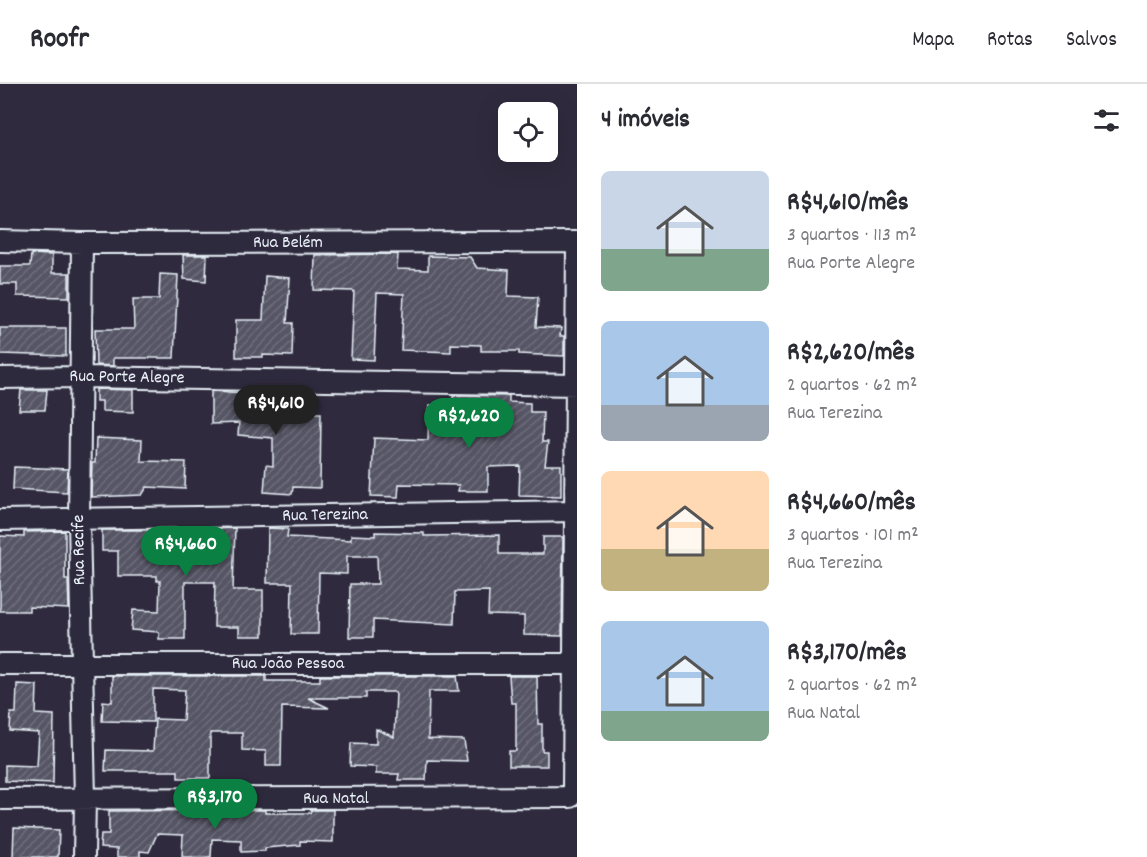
<!DOCTYPE html>
<html lang="pt">
<head>
<meta charset="utf-8">
<style>
	body { margin:0; font-family:Dekko,sans-serif; background:#f7f7f7; color:#2b2b33; height:100vh; display:flex; flex-direction:column; font-size:22px; white-space:nowrap }
	* { box-sizing:border-box; margin:0 }
	p { font-size:20px; color:#7c7c81 }
	.icon { flex:none; width:33px; height:33px; fill:none; stroke:currentColor; stroke-width:2; stroke-linecap:round; stroke-linejoin:round }
	.map { position:relative; flex:1; overflow:hidden }
	.details { display:flex; flex-direction:column; background:#fff; width:570px }
	.details>* { flex:none }
	.controls { position:absolute; left:498px; top:18px; display:grid; gap:12px }
	.controls a { display:grid; place-items:center; width:60px; height:60px; border-radius:9px; background:#fff; box-shadow:0 6px 24px #0002; font-size:30px }
	.price { position:absolute; translate:-50% -51px; padding:0 14px; border-radius:21px; background:#0b8043; color:#fff; font-size:20px; line-height:39px; filter:drop-shadow(0 2px 3px #0008) }
	.price::after { content:''; position:absolute; left:50%; top:36px; width:18px; height:14px; margin-left:-9px; background:inherit; clip-path:polygon(0 0,100% 0,50% 100%) }
	.price.selected { background:#222; color:#fff }
	ul { padding:0; list-style:none }
	li { display:flex; align-items:center; gap:18px; height:150px; padding:0 24px }
	li span { display:grid; place-items:center; flex:none; width:168px; height:120px; border-radius:9px; color:#555 }
	li>.icon { margin-inline-start:auto }
	span .icon { width:72px; height:72px; fill:#fffc; stroke-width:1 }
	li b { font-size:26px }
	h2 { display:flex; justify-content:space-between; align-items:center; height:72px; padding:0 24px; font-size:26px }
	header { display:flex; align-items:center; gap:36px; box-sizing:border-box; height:84px; padding:0 30px; background:#fff; border-bottom:2px solid #e1e1e2 }
	header strong { font-size:28px }
	nav { display:flex; gap:33px; margin-inline-start:auto; font-size:21px }
	main { display:flex; flex:1; min-height:0 }
	.map>svg:first-child { display:block }
</style>
</head>
<body>
<header>
<strong>Roofr</strong>
<nav><a>Mapa</a><a>Rotas</a><a>Salvos</a></nav>
</header>
<main>
<div class="map">
<svg width="577" height="773" viewBox="0 0 577 773">
	<defs>
		<pattern id="building-hatch" width="6" height="6" patternUnits="userSpaceOnUse" patternTransform="scale(1.5)"><rect width="6" height="6" fill="#575565"/><path d="M-1 1l2-2M0 6l6-6M5 7l2-2" fill="none" stroke="#6f6e7c"/></pattern>
	</defs>
	<rect width="100%" height="100%" fill="#2f2a3d"/>
	<filter id="ink" filterUnits="userSpaceOnUse"><feTurbulence type="fractalNoise" baseFrequency=".0167" numOctaves="2"/><feDisplacementMap in="SourceGraphic" scale="12" xChannelSelector="R" yChannelSelector="G"/><feConvolveMatrix kernelMatrix="1 2 1 2 8 2 1 2 1" color-interpolation-filters="sRGB"/></filter>
	<g filter="url(#ink)">
		<path fill="url(#building-hatch)" stroke="#e8f1f8" stroke-width="1.5" d="M31,170L52,171V189H69V213L17,212V200H0V182H30Z
			M398,170L397,185L428,186V172L470,173L477,184L509,186L508,212L538,213L536,243L561,244L560,252H564V272L519,270V267H481V261L451,260V268L401,266L404,210L377,209L374,276L351,275L354,207L314,206L315,171Z
			M183,171H207L206,197L184,195Z
			M160,190L178,191L174,274H113V282L96,281L95,245H134L133,215H159Z
			M265,192L290,194L287,239H293L292,272L263,271V273H236V236H263Z
			M0,244H66V272L0,270Z
			M96,305L133,306V328L102,327V317H96Z
			M21,306H47L45,326H19Z
			M211,307L283,311V323H293V329H321L320,404L293,403L292,410L264,408L266,381L273,382V354L238,351L239,339L211,340Z
			M453,311L509,312V318L530,319V328H543L542,358H548L545,381H561V412L519,411L520,382L488,383V407H458L459,401L399,400L398,413L371,412L374,354L428,356L429,321L453,322Z
			M96,354L142,356L141,377L186,378L185,405L147,403L142,411L91,413L92,379H95Z
			M14,383L68,385L67,408L13,405Z
			M235,444L233,506H263V552H239V543H214L215,498H185V555H159V548L131,546L133,526L159,527L160,497H157V492H118V467H102V446H211V445Z
			M268,444L288,445L287,453L351,456V451L375,452V448L424,449V452L499,451V470H543V453H563L562,552L524,551V532L488,531L489,507L455,508L454,540L373,536V553H349L350,500H378L377,472H347V490L319,489L318,550H291L292,499H267Z
			M65,447V495H68L69,525L29,523V527H0V452L24,453V448Z
			M112,592H266V597H320V592H457L459,607H429L428,655L464,656L467,677L427,676L426,696H398L399,690H376V683L350,682L351,659L376,660V645L394,653L396,608H366V614H308L329,624L282,623L281,682H266V667L242,666V649H210V694H178V687H105L106,666L153,667L155,635L183,636L185,606L153,605V638L102,637L103,617L112,618Z
			M509,592H537L538,640H542V667H547V682H509V667H516V619H511Z
			M17,600L37,601L36,630L54,631L53,699L5,697V681L37,682L39,649L10,647L11,629H16Z
			M265,726V729H310L311,726H333V758L300,757V761L265,764V767L241,768V756L212,755L211,773H182L183,751L157,750L149,768L140,767V773H117V765L100,764L101,750H109V727Z
			M14,744L59,746L58,773H13Z"/>
		<g fill="none" stroke-linecap="round" stroke-linejoin="round">
			<g stroke="#e8f1f8" stroke-width="24">
				<path id="street" d="M0,157L82,159L577,158
					M82,159L79,437L85,715L84,773
					M0,294L81,293L577,301
					M0,436L577,427
					M0,580H577
					M0,715L570,713L573,707L577,158"/>
			</g>
			<use href="#street" stroke="#2f2a3d" stroke-width="20"/>
		</g>
	</g>
	<g text-anchor="middle" dominant-baseline="central" stroke-width="4.5" stroke-linejoin="round" paint-order="stroke">
		<g font-size="18" fill="#e8f1f8" stroke="#2f2a3d">
			<text x="288" y="159">Rua Belém</text>
			<text transform="translate(127 294) rotate(1)">Rua Porte Alegre</text>
			<text transform="translate(325 432) rotate(-1)">Rua Terezina</text>
			<text transform="translate(80 466) rotate(-91)">Rua Recife</text>
			<text x="288" y="580">Rua João Pessoa</text>
			<text x="336" y="715">Rua Natal</text>
		</g>
	</g>
</svg>
<div class="controls">
<a><svg class="icon" aria-label="locate" viewBox="0 0 24 24"><circle cx="12" cy="12" r="6"/><path d="M12 2v4M12 18v4M2 12h4M18 12h4"/></svg></a>
</div>
<b class="price selected" style="left:276px;top:352px">R$4,610</b>
<b class="price" style="left:469px;top:365px">R$2,620</b>
<b class="price" style="left:186px;top:493px">R$4,660</b>
<b class="price" style="left:215px;top:746px">R$3,170</b>
</div>
<section class="details">
<h2>4 imóveis<svg class="icon" aria-label="filters" viewBox="0 0 24 24"><path d="M4 7h16M4 17h16"/><circle cx="9" cy="7" r="2"/><circle cx="15" cy="17" r="2"/></svg></h2>
<ul>
<li><span style="background:linear-gradient(#c9d6e8 65%,#7fa58c 0)"><svg class="icon" aria-label="home" viewBox="0 0 24 24"><path d="M3 11l9-7 9 7M6 9v11h12V9"/></svg></span><div><b>R$4,610/mês</b><p>3 quartos · 113 m²</p><p>Rua Porte Alegre</p></div></li>
<li><span style="background:linear-gradient(#a9c7e8 70%,#9aa5b1 0)"><svg class="icon" aria-label="home" viewBox="0 0 24 24"><path d="M3 11l9-7 9 7M6 9v11h12V9"/></svg></span><div><b>R$2,620/mês</b><p>2 quartos · 62 m²</p><p>Rua Terezina</p></div></li>
<li><span style="background:linear-gradient(#ffd9b3 65%,#c2b280 0)"><svg class="icon" aria-label="home" viewBox="0 0 24 24"><path d="M3 11l9-7 9 7M6 9v11h12V9"/></svg></span><div><b>R$4,660/mês</b><p>3 quartos · 101 m²</p><p>Rua Terezina</p></div></li>
<li><span style="background:linear-gradient(#a9c7e8 75%,#7fa58c 0)"><svg class="icon" aria-label="home" viewBox="0 0 24 24"><path d="M3 11l9-7 9 7M6 9v11h12V9"/></svg></span><div><b>R$3,170/mês</b><p>2 quartos · 62 m²</p><p>Rua Natal</p></div></li>
</ul>
</section>
</main>
</body>
</html>
